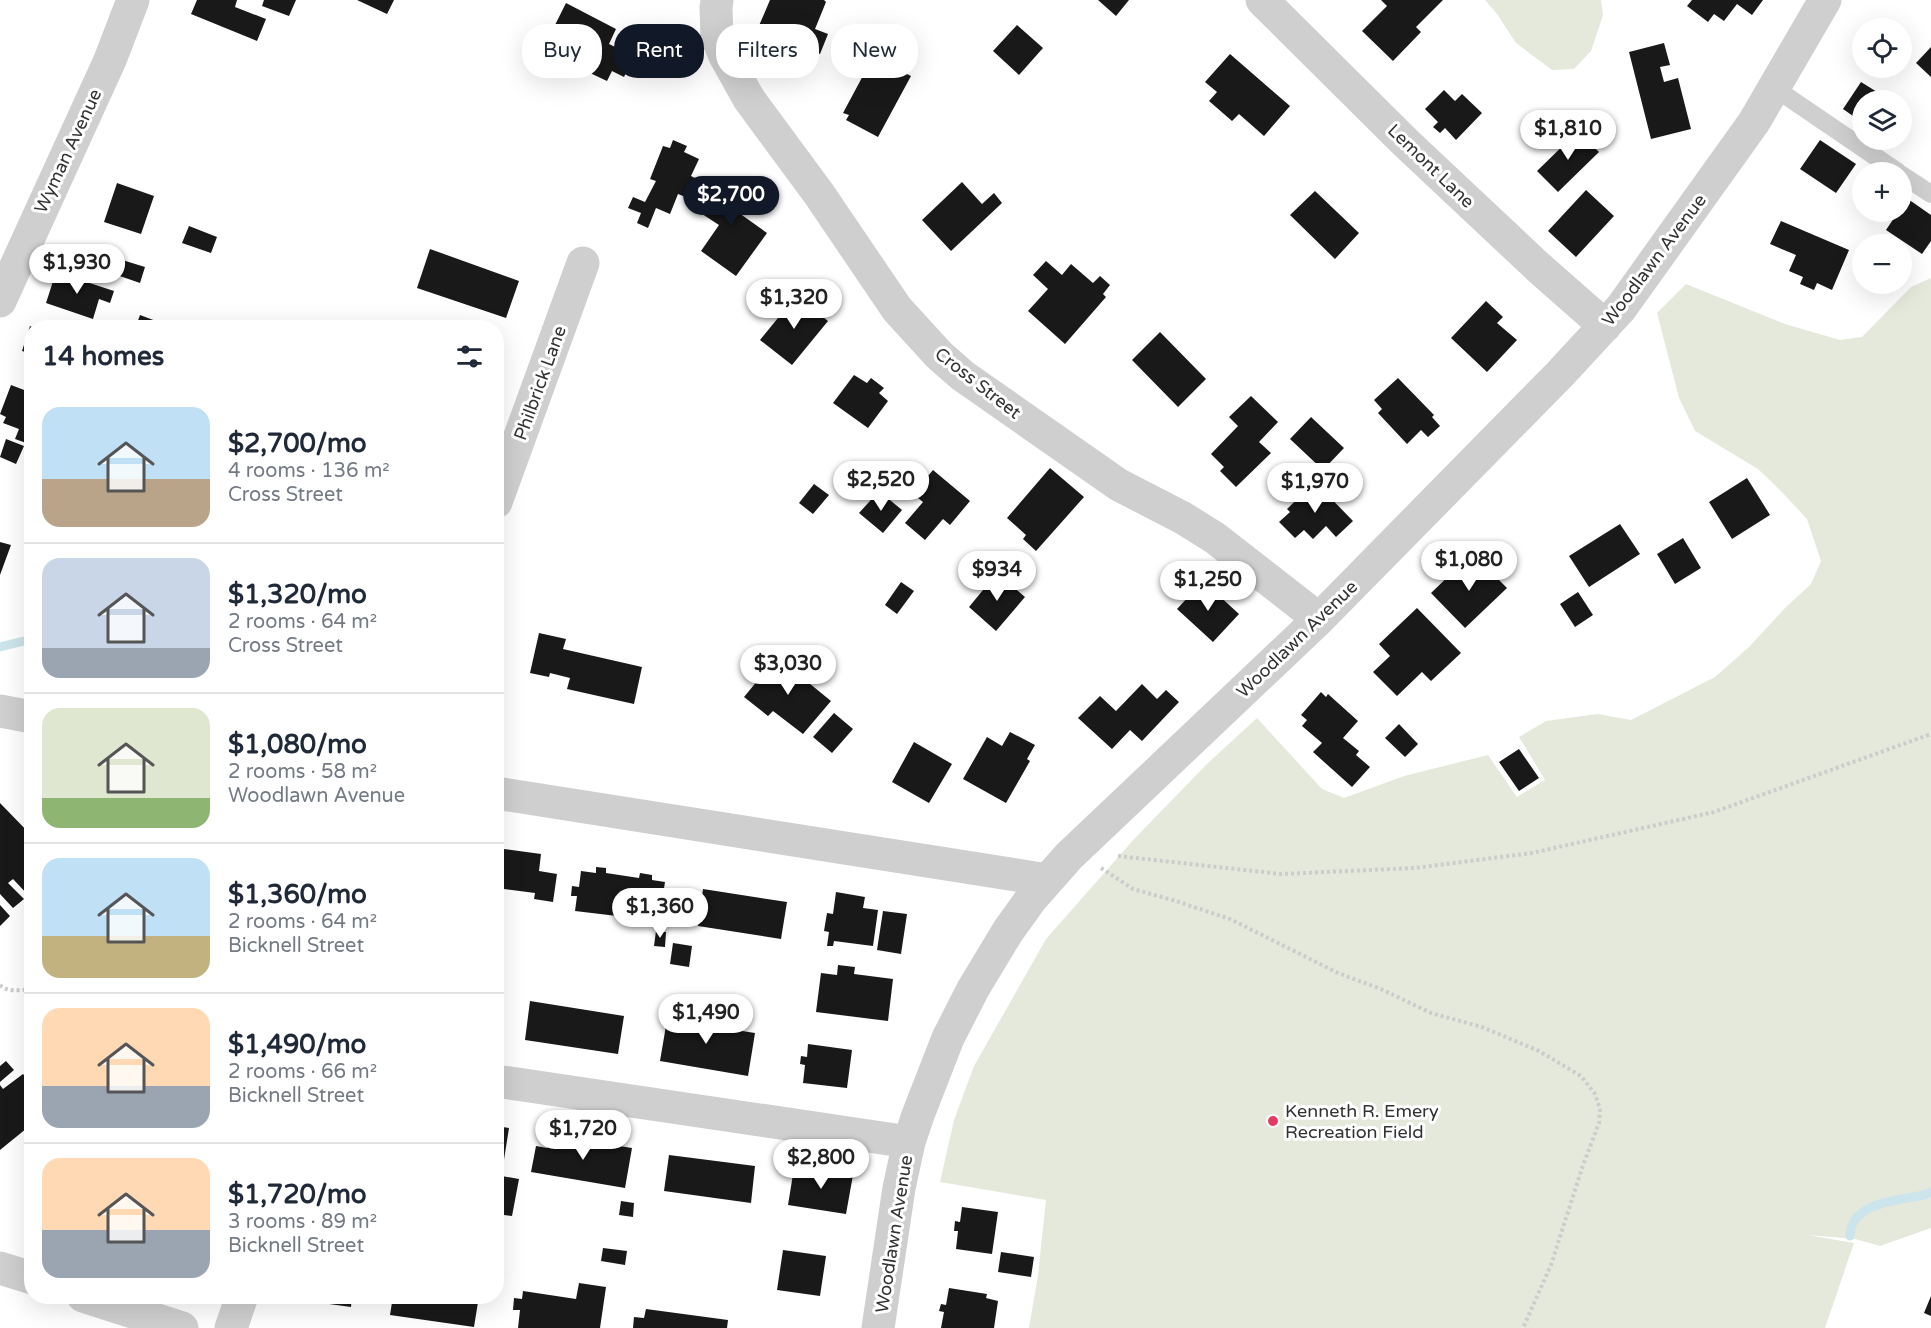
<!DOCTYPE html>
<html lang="en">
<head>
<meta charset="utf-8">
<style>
	body { margin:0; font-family:"Varela Round",sans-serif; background:#f6f6f7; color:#1f2937; height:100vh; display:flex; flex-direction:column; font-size:22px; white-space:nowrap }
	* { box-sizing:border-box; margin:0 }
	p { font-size:20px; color:#747a83 }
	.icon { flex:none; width:33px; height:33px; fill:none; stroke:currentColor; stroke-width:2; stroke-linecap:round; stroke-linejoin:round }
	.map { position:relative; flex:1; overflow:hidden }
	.panel { position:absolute; left:24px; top:320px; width:480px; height:984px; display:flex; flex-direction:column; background:#fff; border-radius:24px; box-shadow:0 6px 24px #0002 }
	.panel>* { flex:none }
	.hud { position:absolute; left:522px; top:24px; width:570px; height:54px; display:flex; gap:12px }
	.tools { position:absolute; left:1852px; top:18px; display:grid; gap:12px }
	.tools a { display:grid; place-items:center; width:60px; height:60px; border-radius:50%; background:#fff; box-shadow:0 6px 24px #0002; font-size:30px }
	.price { position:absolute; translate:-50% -51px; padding:0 14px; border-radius:21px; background:#fff; color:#222; font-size:20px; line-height:39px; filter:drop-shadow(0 2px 3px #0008) }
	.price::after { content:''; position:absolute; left:50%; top:36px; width:18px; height:14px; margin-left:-9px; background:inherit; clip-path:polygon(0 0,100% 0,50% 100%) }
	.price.on { background:#111827; color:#fff }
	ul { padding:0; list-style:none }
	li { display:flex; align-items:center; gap:18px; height:150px; padding:0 18px }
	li+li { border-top:2px solid #e0e1e3 }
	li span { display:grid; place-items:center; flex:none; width:168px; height:120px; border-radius:18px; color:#555 }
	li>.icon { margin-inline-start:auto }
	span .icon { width:72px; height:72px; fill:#fffc; stroke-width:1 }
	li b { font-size:26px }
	h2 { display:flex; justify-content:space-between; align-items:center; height:72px; padding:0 18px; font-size:26px }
	.pill { padding:0 21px; border-radius:24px; background:#fff; box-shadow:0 6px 24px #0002; font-size:21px; line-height:54px }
	.pill.on { background:#111827; color:#fff }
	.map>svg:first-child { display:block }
</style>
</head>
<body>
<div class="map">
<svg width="1931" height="1328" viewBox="0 0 1931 1328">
	<rect width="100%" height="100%" fill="#fff"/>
	<path fill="#e4e9db" d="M1485,0H1601L1603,15L1591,51L1574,69L1552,70L1516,43L1497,14Z
		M1931,278V1228L1880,1246L1855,1239L1808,1235L1854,1243L1825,1328H1029L1038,1275L1046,1200L940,1182L954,1120L974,1066L1046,939L1135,838L1208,763L1257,718L1322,789L1344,798L1404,776L1488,755L1517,797L1545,780L1519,737L1546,721L1598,714L1631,720L1715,677L1749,647L1786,607L1811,584L1821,561L1807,519L1781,491L1758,469L1695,431L1679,398L1657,313L1686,284L1785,324L1840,340L1862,337L1911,287Z"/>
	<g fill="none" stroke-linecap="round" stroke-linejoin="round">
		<path stroke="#cce4eb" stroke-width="9" d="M0,647L32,639
			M1850,1236C1850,1202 1900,1200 1924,1195L1931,1192"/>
	</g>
	<path fill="#191919" d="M197,0H237L235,7L266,19L257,41L191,14Z
		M264,0H296L289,16L262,6Z
		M357,0H394L387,14Z
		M770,0H824L826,2L815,29L828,34L820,54L758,28Z
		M1098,0H1129L1116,16Z
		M1381,0H1443L1416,27L1421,32L1393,61L1362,31L1387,6Z
		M1692,0H1763L1752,15L1737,4L1724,21L1714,14L1708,22L1687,6Z
		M566,3L616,29L609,44L634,56L624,77L612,71L607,81L573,65L578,54L564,47L570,35L554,27Z
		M1017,25L1043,48L1019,75L993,51Z
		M1664,43L1670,65L1660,67L1664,82L1678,78L1691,129L1651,139L1629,52Z
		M1931,47V77L1916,63Z
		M1230,54L1290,106L1264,136L1239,114L1232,121L1209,101L1217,92L1205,82Z
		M873,57L911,76L878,137L846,120L849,115L843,113Z
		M1861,82L1890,100H1863V123L1843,109Z
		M1444,90L1455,101L1462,94L1482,113L1456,140L1445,128L1440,133L1433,127L1438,122L1425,109Z
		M1578,131L1599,152L1558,192L1537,171Z
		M673,140L687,146L684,152L699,159L691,176L701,181L693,200L678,194L670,214L656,208L648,228L637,223L641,213L628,208L633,197L645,202L656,181L650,179L663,146L670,148Z
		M1820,140L1856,164L1836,193L1800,169Z
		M740,176L756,188L739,213L767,233L736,276L701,251L719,225L696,210L712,187L726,196Z
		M962,182L982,204L994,193L1002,203L951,251L922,220Z
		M117,183L154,196L141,234L104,222Z
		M1586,190L1614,216L1576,257L1548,231Z
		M1315,191L1359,233L1335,259L1290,215Z
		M1908,199L1931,215V241L1922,254L1886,230L1894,218L1890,216L1893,212H1902V208Z
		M1781,221L1849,250L1832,290L1817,283L1814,290L1800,284L1803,277L1789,271L1796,255L1770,244Z
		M189,226L217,237L211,253L182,243Z
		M430,249L519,281L506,318L417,288Z
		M119,259L145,267L140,283L114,274Z
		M1046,261L1062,275L1071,264L1093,283L1100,276L1110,285L1103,294L1106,297L1065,344L1028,311L1048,289L1033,275Z
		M56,272L114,291L110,303L99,299L93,319L46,303Z
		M796,296L828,321L792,365L760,340Z
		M1486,301L1503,317L1497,323L1517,340L1487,372L1451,338Z
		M140,315L172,327L136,326Z
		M30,326L32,327V354L22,351Z
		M1160,332L1206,379L1178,407L1132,360Z
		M854,375L867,383L871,378L884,388L879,393L888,401L868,428L833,403Z
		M1398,378L1434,415L1432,417L1440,426L1428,437L1421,430L1407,444L1378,413L1382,409L1374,400Z
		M11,385L32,393V445L15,439L19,429L3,423L6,417L0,414Z
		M1251,396L1278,422L1259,442L1271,453L1236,487L1220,471L1224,467L1211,454L1238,426L1229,417Z
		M1311,417L1344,448L1323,470L1290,439Z
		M6,439L24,446L16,464L0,457Z
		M1050,468L1084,497L1036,551L1023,539L1026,535L1007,518Z
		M933,470L970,501L950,525L943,519L925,540L905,523L923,502L913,494Z
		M1747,478L1770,515L1732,539L1709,502Z
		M1315,482L1353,521L1336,537L1326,526L1313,539L1304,530L1295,538L1279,522L1290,512L1287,509Z
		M814,484L829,495L813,514L799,503Z
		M879,491L902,510L883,533L859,513Z
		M1620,524L1640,554L1589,587L1569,556Z
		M1683,538L1701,568L1675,584L1657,554Z
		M0,542L11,545L0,575Z
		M1478,559L1507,588L1465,628L1431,593L1456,569L1461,574Z
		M997,573L1025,597L996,631L969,607Z
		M1203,581L1239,614L1213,642L1177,609Z
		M901,582L914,591L897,614L885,605Z
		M1578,592L1593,615L1575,627L1560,604Z
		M1417,608L1461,653L1431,681L1422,672L1397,696L1373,672L1390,656L1379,644Z
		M539,633L566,639L563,649L642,667L634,704L567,689L570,678L550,673L549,677L530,673Z
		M777,657L831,701L803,734L773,711L768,716L744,697Z
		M1142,684L1157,699L1166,690L1179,702L1142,741L1130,730L1112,749L1078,718L1100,696L1116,711Z
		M1321,692L1326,697L1328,694L1358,721L1343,738L1359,751L1356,755L1370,767L1352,787L1313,752L1322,743L1302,726L1307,720L1301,715Z
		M834,713L853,729L832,753L813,737Z
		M1399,724L1418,744L1405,757L1385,738Z
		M1010,732L1035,745L1027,759L1030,761L1006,803L963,779L987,737L1002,746Z
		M914,742L952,764L929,803L892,782Z
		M1519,749L1539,778L1519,791L1499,762Z
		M0,803L32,836V895L30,897L13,879L8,883L24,899L13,908L0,894Z
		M496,848L541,854L539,871L557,874L553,902L534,899L535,893L496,888Z
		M596,867L606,868V873L639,878L640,873L652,875V880L665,882L659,921L575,911L577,896H571L572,886L579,887L581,871L596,873Z
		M703,889L787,902L781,939L698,926Z
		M836,892L865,897L863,908L878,910L873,946L834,941L833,946H827L829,932L824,931L827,913L833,914Z
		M0,905L10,916L0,926Z
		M883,911L907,914L901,954L877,950Z
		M656,931L666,932L665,947L654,946Z
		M673,943L692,946L689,967L670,964Z
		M838,965L855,967L854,974L893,979L888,1021L816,1012L821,973L837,975Z
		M530,1001L624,1016L618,1054L525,1040Z
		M669,1008L692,1011L691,1023L755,1033L748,1076L660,1061Z
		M808,1044L852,1050L847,1088L803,1083L805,1065L800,1064L801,1056L807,1057Z
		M6,1061L14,1070L0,1082V1066Z
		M23,1074L32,1084V1124L0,1150V1085L3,1089Z
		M496,1126L509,1128L503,1166L496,1165Z
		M549,1135L632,1148L625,1188L531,1172L536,1146L547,1148Z
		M669,1155L755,1166L751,1203L664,1191Z
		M816,1163L827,1165L826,1171L853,1175L846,1214L788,1205L794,1168L814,1171Z
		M496,1175L519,1179L512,1216L496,1214Z
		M621,1201L634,1203L633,1217L619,1215Z
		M962,1207L998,1212L992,1254L956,1249L958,1231H954L955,1221L960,1222Z
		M603,1248L627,1251L625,1265L601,1261Z
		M783,1250L826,1256L820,1296L777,1290Z
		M1001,1252L1034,1257L1031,1277L998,1272Z
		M579,1283L606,1287L600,1328H518L520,1310H513L514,1298L522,1299L523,1291L576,1299Z
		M949,1288L987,1294L986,1298L998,1301L994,1328H941L944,1312L939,1311L941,1304L946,1305Z
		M308,1296H352L351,1307L307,1301Z
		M393,1296H479L474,1327L390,1315Z
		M1931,1296V1316L1924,1313Z
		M646,1309L728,1320L727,1328H633L634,1317L644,1318Z"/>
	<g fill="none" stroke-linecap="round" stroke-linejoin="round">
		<path stroke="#ccc" stroke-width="4" stroke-dasharray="3 3" stroke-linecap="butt" d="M1118,856L1281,874L1415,868L1532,853L1714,812L1931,734
			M1101,868L1133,889L1176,901L1230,919L1338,973L1381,989L1431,1013L1482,1027L1539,1051L1581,1076L1595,1094L1600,1109L1599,1123L1583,1165L1551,1265L1523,1328
			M0,985C8,993 20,990 32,989"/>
		<path stroke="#cfcfcf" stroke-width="18" d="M1773,87L1898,172
			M1902,175L1931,194"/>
		<path stroke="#cfcfcf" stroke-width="33" d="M717,0L716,8L717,37L725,56L749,99L819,194L897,309L939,355L963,376L1119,485L1183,518L1215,538L1319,619
			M1262,0L1406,143L1538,267L1605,326
			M0,301L110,60L133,0
			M496,502L583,263
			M0,711L32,717
			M496,793L1048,880
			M496,1081L909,1142
			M0,1268L32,1278
			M83,1296L182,1328
			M231,1328L242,1296
			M878,1328L899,1188L909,1142L918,1115L948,1038L973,989L1008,931L1031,899L1069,856L1319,619L1560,374L1621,308L1754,122L1825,0"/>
	</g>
	<circle fill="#e33b61" stroke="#fff" stroke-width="2" cx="1273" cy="1121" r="6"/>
	<g text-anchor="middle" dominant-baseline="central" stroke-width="6" stroke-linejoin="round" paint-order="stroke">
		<g font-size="18" fill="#323232" stroke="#fff">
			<text transform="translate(68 151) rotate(-65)">Wyman Avenue</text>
			<text transform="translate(1431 166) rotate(44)">Lemont Lane</text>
			<text transform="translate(1654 260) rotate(-53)">Woodlawn Avenue</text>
			<text transform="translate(540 383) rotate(-70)">Philbrick Lane</text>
			<text transform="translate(978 383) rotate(38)">Cross Street</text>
			<text transform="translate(1297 639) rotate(-44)">Woodlawn Avenue</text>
			<text transform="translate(894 1234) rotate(-81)">Woodlawn Avenue</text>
		</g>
		<g font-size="18" fill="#323232" stroke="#fff" text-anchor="start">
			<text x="1285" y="1111">Kenneth R. Emery<tspan x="1285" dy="21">Recreation Field</tspan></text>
		</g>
	</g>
</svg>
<div class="tools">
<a><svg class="icon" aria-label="locate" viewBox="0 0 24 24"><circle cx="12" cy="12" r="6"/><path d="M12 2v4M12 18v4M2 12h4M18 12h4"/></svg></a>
<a><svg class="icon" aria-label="layers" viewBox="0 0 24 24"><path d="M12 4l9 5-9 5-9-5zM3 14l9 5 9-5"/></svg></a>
<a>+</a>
<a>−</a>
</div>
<b class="price" style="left:1568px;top:161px">$1,810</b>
<b class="price on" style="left:731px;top:227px">$2,700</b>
<b class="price" style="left:77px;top:295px">$1,930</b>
<b class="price" style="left:794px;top:330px">$1,320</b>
<b class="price" style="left:881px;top:512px">$2,520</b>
<b class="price" style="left:1315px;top:514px">$1,970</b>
<b class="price" style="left:1469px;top:592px">$1,080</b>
<b class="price" style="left:997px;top:602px">$934</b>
<b class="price" style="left:1208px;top:612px">$1,250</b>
<b class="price" style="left:788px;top:696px">$3,030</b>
<b class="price" style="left:660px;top:939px">$1,360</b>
<b class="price" style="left:706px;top:1045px">$1,490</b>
<b class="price" style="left:583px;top:1161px">$1,720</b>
<b class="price" style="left:821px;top:1190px">$2,800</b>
<div class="hud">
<a class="pill">Buy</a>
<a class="pill on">Rent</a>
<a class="pill">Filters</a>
<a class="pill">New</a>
</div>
<section class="panel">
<h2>14 homes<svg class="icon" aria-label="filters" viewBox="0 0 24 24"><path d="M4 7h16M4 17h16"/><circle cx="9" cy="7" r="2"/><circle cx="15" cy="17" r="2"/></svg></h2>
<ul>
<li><span style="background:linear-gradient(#bfe0f5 60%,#b9a48a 0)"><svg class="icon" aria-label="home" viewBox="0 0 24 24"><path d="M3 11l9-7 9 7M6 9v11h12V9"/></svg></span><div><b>$2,700/mo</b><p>4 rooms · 136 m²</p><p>Cross Street</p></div></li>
<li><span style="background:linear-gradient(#c9d6e8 75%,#9aa5b1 0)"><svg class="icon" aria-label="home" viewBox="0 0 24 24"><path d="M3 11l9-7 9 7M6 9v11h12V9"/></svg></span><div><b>$1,320/mo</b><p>2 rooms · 64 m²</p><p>Cross Street</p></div></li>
<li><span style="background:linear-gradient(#dfe7d0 75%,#8fb573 0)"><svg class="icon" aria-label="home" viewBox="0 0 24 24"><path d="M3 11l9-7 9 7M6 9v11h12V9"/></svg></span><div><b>$1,080/mo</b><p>2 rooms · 58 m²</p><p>Woodlawn Avenue</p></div></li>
<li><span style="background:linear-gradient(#bfe0f5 65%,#c2b280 0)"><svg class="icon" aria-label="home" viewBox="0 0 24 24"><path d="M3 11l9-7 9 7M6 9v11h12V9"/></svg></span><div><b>$1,360/mo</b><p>2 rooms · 64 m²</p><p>Bicknell Street</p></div></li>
<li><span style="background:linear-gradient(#ffd9b3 65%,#9aa5b1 0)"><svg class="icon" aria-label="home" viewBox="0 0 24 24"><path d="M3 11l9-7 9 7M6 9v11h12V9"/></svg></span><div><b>$1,490/mo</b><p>2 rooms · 66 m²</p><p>Bicknell Street</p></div></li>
<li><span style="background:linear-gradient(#ffd9b3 60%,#9aa5b1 0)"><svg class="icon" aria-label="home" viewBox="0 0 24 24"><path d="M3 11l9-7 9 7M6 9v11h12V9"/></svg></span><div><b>$1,720/mo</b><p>3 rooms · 89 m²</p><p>Bicknell Street</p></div></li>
</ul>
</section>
</div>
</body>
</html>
